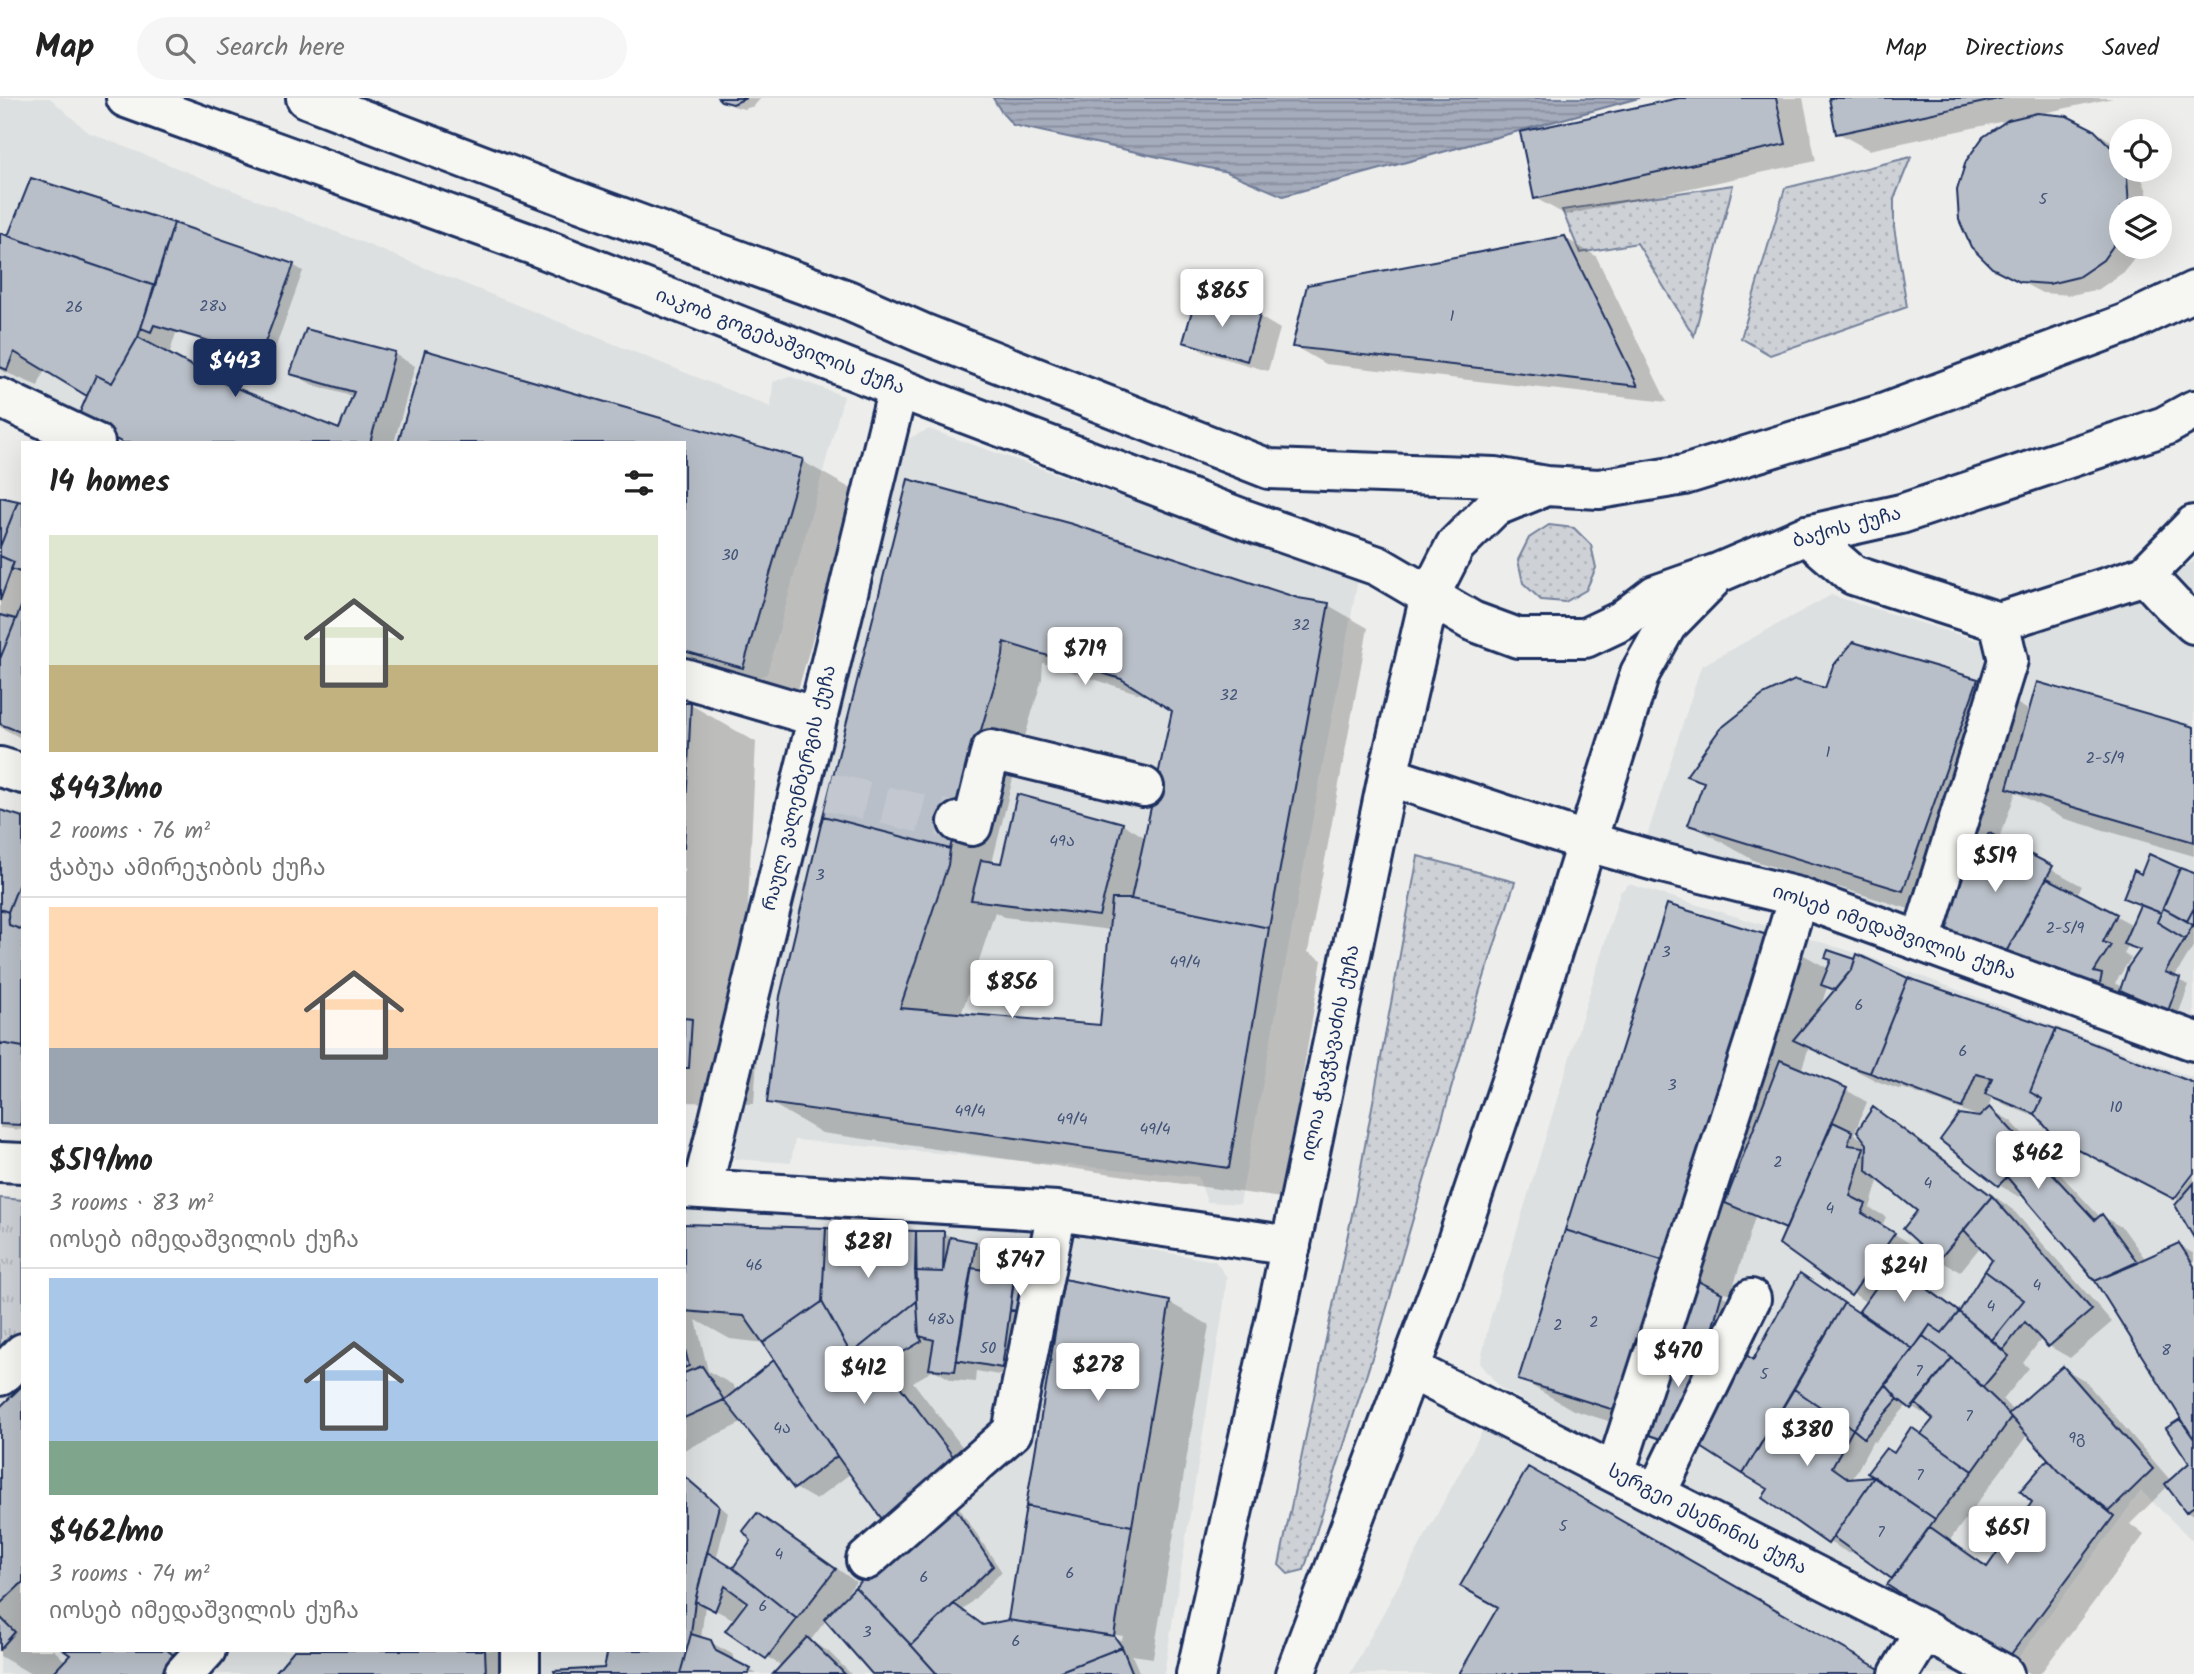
<!DOCTYPE html>
<html lang="en">
<head>
<meta charset="utf-8">
<style>
	body { margin:0; font-family:Kalam,"Noto Sans Georgian",sans-serif; background:#f6f6f6; color:#222; height:100vh; display:flex; flex-direction:column; font-size:26px; white-space:nowrap }
	* { box-sizing:border-box; margin:0 }
	p { font-size:23px; color:#767676 }
	.icon { flex:none; width:38px; height:38px; fill:none; stroke:currentColor; stroke-width:2; stroke-linecap:round; stroke-linejoin:round }
	.map { position:relative; flex:1; overflow:hidden }
	.panel { position:absolute; left:21px; top:343px; width:665px; height:1211px; display:flex; flex-direction:column; background:#fff; border-radius:0px; box-shadow:0 7px 28px #0002 }
	.panel>* { flex:none }
	.buttons { position:absolute; left:2109px; top:21px; display:grid; gap:14px }
	.buttons a { display:grid; place-items:center; width:63px; height:63px; border-radius:50%; background:#fff; box-shadow:0 7px 28px #0002; font-size:35px }
	.price { position:absolute; translate:-50% -60px; padding:0 16px; border-radius:7px; background:#fff; color:#222; font-size:23px; line-height:46px; filter:drop-shadow(0 2px 4px #0008) }
	.price::after { content:''; position:absolute; left:50%; top:42px; width:21px; height:16px; margin-left:-10px; background:inherit; clip-path:polygon(0 0,100% 0,50% 100%) }
	.price.selected { background:#1b2f5e; color:#fff }
	ul { padding:0; list-style:none }
	li { display:grid; align-content:center; gap:14px; height:371px; padding:0 28px }
	li+li { border-top:2px solid #e0e0e0 }
	li span { display:grid; place-items:center; height:217px; border-radius:0px; color:#555 }
	li>.icon { margin-inline-start:auto }
	span .icon { width:126px; height:126px; fill:#fffc; stroke-width:1 }
	li b { font-size:30px }
	h2 { display:flex; justify-content:space-between; align-items:center; height:84px; padding:0 28px; font-size:30px }
	header { display:flex; align-items:center; gap:42px; box-sizing:border-box; height:98px; padding:0 35px; background:#fff; border-bottom:2px solid #e0e0e0 }
	header strong { font-size:33px }
	nav { display:flex; gap:38px; margin-inline-start:auto; font-size:24px }
	.search { width:490px; height:63px; background:#f6f6f6; display:flex; align-items:center; gap:18px; box-sizing:border-box; padding:0 24px; border-radius:38px; color:#767676; font-size:26px }
	.map>svg:first-child { display:block }
</style>
</head>
<body>
<header>
<strong>Map</strong>
<div class="search"><svg class="icon" aria-label="search" viewBox="0 0 24 24"><circle cx="10" cy="10" r="6"/><path d="M15 15l6 6"/></svg>Search here</div>
<nav><a>Map</a><a>Directions</a><a>Saved</a></nav>
</header>
<div class="map">
<svg width="2194" height="1576" viewBox="0 0 2194 1576">
	<defs>
		<pattern id="grass-dots" width="8" height="8" patternUnits="userSpaceOnUse" patternTransform="scale(1.75)"><rect width="8" height="8" fill="#ced2d7"/><path d="M2 2h.1M6 6h.1" fill="none" stroke="#b0b5bb" stroke-width="1.8" stroke-linecap="round"/></pattern>
		<pattern id="park-tufts" width="24" height="20" patternUnits="userSpaceOnUse" patternTransform="scale(1.75)"><rect width="24" height="20" fill="#ced2d7"/><path d="M3 7l-1-3M5 7V3M7 7l1-3M15 17l-1-3M17 17v-4M19 17l1-3" fill="none" stroke="#b0b5bb"/></pattern>
		<pattern id="water-rules" width="6" height="5" patternUnits="userSpaceOnUse" patternTransform="scale(1.75)"><rect width="6" height="5" fill="#a5acbc"/><path d="M0 2.5h6" fill="none" stroke="#868c9c"/></pattern>
	</defs>
	<rect width="100%" height="100%" fill="#edeeec"/>
	<filter id="ink" filterUnits="userSpaceOnUse"><feTurbulence type="fractalNoise" baseFrequency=".0143" numOctaves="2"/><feDisplacementMap in="SourceGraphic" scale="14" xChannelSelector="R" yChannelSelector="G"/><feConvolveMatrix kernelMatrix="1 2 1 2 8 2 1 2 1" color-interpolation-filters="sRGB"/></filter>
	<g filter="url(#ink)">
		<path fill="#dde0e1" d="M0,0H50L88,34L771,309L773,284L789,278L844,298L767,576L734,589L684,576V345H113L0,288Z
			M929,331L1358,482L1240,1106L1207,1104L1198,1079L795,1042L791,1065L734,1061L767,865L812,691L907,341Z
			M2194,463V932L1645,744L1701,568L1831,497L1976,542L2032,533L2188,467Z
			M1629,786L1870,859L2194,980V1444L2141,1393L2011,1570L1500,1290L1480,1265L1490,1221L1620,794Z
			M684,1112L853,1117L1054,1134L1215,1163L1227,1179L1223,1213L1164,1576H543V1552H684Z
			M23,1278V1552H503V1576H0V1300Z
			M1487,1324L1958,1576H1350Z"/>
		<path fill="url(#grass-dots)" stroke="#74809a" stroke-width="2" d="M1911,59L1894,101V129L1907,209L1770,257L1741,240L1785,90Z
			M1733,87L1694,238L1637,145L1580,155L1562,112Z
			M1549,427L1574,430L1591,447L1596,470L1586,492L1565,504L1541,502L1523,485L1518,462L1529,440Z
			M1418,758L1515,784L1480,892L1376,1247L1304,1472L1288,1476L1279,1467L1355,1102Z"/>
		<path fill="url(#park-tufts)" stroke="#74809a" stroke-width="2" d="M0,1100L23,1102V1235L0,1258Z"/>
		<path fill="url(#water-rules)" stroke="#6e7a96" stroke-width="2" d="M993,0H1639L1283,98L1227,74L1013,27L1002,15Z"/>
		<path fill="#0003" fill-rule="evenodd" d="M720,0H761L754,8L744,11L733,8Z
			M1687,0H1803L1816,63L1566,117L1535,100Z
			M1831,0H2113L2039,16L2093,32L2114,45L2121,51V72H2138L2147,93L2148,110H2121V149L2141,150L2124,174L2099,191L2071,197L2042,195L1993,169L2010,22L1869,52L1838,35Z
			M0,137L293,167L303,173L271,262L176,235L169,257L223,286L340,333L354,299L313,287L292,275L394,256L415,268L394,345H124L89,298L45,271L38,288L0,272Z
			M1565,140L1596,158L1667,304L1325,266L1294,248Z
			M1197,201L1260,219L1280,231L1268,273L1206,255L1185,243Z
			M426,254L802,363L855,393L796,599L684,588V345Z
			M910,383L1297,502L1328,507L1368,530L1308,854L1322,862L1282,1100L822,1035L769,1004ZM1043,565L1156,601L1173,612L1146,740L1123,726L1018,698L1002,767L992,765L1015,672L1042,581ZM995,814L1004,819L1111,832L1101,929L961,917Z
			M0,401L23,406V641L0,629Z
			M1854,546L1978,583L2030,613L2194,631V758L2062,720L2016,694L1999,742L2082,788L2077,797L2133,827L2141,807L2135,805L2142,779L2194,777V847L2174,880L2189,887L2178,917L2122,891L2119,901L1968,844L1937,826L1941,821L1755,763L1690,726L1705,686L1689,677L1827,592ZM2128,847L2141,853L2123,890L2115,885L2131,860L2124,856Z
			M684,607H691L756,644L741,951L757,960L754,1006L684,1004Z
			M0,714L23,721V1032L0,1030Z
			M1668,808L1779,843L1829,871L1854,862L2194,987V1072L2041,1021L2008,1008L1992,999L1988,1010L2011,1023L2101,1120L2102,1118L2123,1130L2146,1162L2179,1147L2194,1156V1417L2187,1413L2168,1388L2130,1426L2144,1437L2040,1576H2031L2006,1562L1853,1451L1850,1456L1829,1444L1770,1391L1694,1343L1669,1347L1650,1336L1573,1312L1520,1281ZM1827,889L1836,893L1820,912ZM1809,949L1879,984L1901,992L1902,990L1983,1020L1999,1087L2019,1099L2023,1095L2096,1182L2182,1321L2168,1331L2191,1365L2171,1383L2084,1282L2063,1270L2013,1313L2003,1302L2029,1270L2023,1265L2042,1240L2049,1248L2070,1260L2112,1224L2013,1112L1894,1023L1873,1011L1867,1044L1854,1036L1867,1004L1846,992L1801,973ZM1879,1080L1919,1113L1905,1131L1939,1162L1960,1174L1981,1148L1994,1162L1961,1214L1900,1169L1914,1148L1882,1128L1886,1119L1870,1110ZM1755,1119L1787,1133L1781,1145L1867,1205L1860,1215L1801,1177L1755,1263L1739,1254L1731,1202L1723,1198L1724,1194L1731,1196ZM1908,1306L1922,1315L1925,1312L1936,1321L1923,1338L1895,1357L1880,1381L1852,1382L1873,1343L1875,1344ZM2028,1336L2050,1361L2022,1393L2035,1404L1994,1475L1958,1451V1447L1950,1442Z
			M2194,1078V1137L2181,1103L2176,1101Z
			M684,1128L944,1135L954,1141L975,1146L996,1158L993,1175L1014,1178L1035,1190L1022,1281L976,1273L975,1284L952,1282L934,1272L913,1284L989,1384L958,1408L1002,1474L962,1513L984,1528L1009,1524L1065,1183L1170,1205L1209,1227L1153,1560L1132,1557L1140,1576H875L827,1521L810,1543L828,1553L851,1576H774L782,1568L767,1559L735,1522L705,1507L701,1541L710,1544L732,1556L736,1565L757,1576H556L605,1572L684,1552V1377L728,1415L716,1462L734,1472L753,1443L758,1417L779,1429L856,1484L843,1500L845,1502L913,1439L851,1375L816,1402L795,1390L744,1324L684,1352ZM696,1222L730,1241L765,1245L776,1262L737,1294L733,1287L708,1273ZM745,1501L749,1504L740,1515ZM1049,1527L1123,1538L1122,1542L1049,1530Z
			M23,1290V1552H54L66,1564L73,1557L65,1552H173L203,1576H31L0,1558V1311Z
			M296,1552H506L516,1576H276Z"/>
		<path fill="#b9bfc8" stroke="#1b2f5e" stroke-width="2" d="M718,0H746L733,6L721,3Z
			M1679,0H1776L1786,46L1534,101L1520,34Z
			M1829,0H2003L1836,36Z
			M2037,15L2067,18L2093,31L2114,52L2121,67V72H2123L2127,79L2129,109L2121,110L2120,138L2103,162L2078,179L2049,186L2020,184L1992,170L1971,149L1959,122L1957,92L1966,63L1983,39L2008,22Z
			M31,80L174,125L155,188L8,138Z
			M174,125L294,166L260,258L154,227L151,234L141,230Z
			M0,135L155,188L138,239L112,285L96,277L87,298L14,254L7,272L0,269Z
			M1565,138L1638,288L1292,249L1307,187Z
			M1196,199L1260,217L1247,263L1183,244Z
			M306,231L395,254L370,345H123L77,321L96,277L112,285L138,239L224,285L339,331L354,294L290,276Z
			M425,252L803,361L743,570L684,553V345H398Z
			M908,381L1072,426L1298,500L1329,505L1269,830L1131,801L1172,613L1121,581L1004,544L1003,558L976,649L950,751L823,718Z
			M0,399L18,403L0,449Z
			M18,403L23,404V475L11,471L14,464L0,458V449Z
			M0,458L14,464L0,503Z
			M23,504V635L0,626V561Z
			M0,517L16,521L0,561Z
			M1853,544L1978,581L1903,793L1688,727L1704,684L1686,678L1720,631L1763,597L1795,582L1825,590L1833,568Z
			M2037,584L2194,629V744L2007,690Z
			M684,605H691L684,751Z
			M1017,696L1123,725L1099,818L971,802L981,762L1001,765Z
			M0,712L23,719V775L8,814L0,811Z
			M823,718L950,751L948,767L900,910L1100,927L1112,801H1131L1269,830L1229,1070L767,1005L780,898Z
			M1989,735L2053,768L2006,854L1935,827Z
			M2149,756L2180,770L2161,815L2123,800L2134,772L2141,776Z
			M2180,770L2194,775V810L2187,823L2163,810Z
			M23,775V832L9,827L8,814Z
			M2047,780L2117,816L2103,844L2111,847L2094,874L2102,876L2099,890L2006,854Z
			M1667,806L1780,841L1678,1167L1565,1132Z
			M2140,807L2161,815L2157,824L2185,841L2165,874L2180,880L2168,913L2120,892L2128,869L2140,852L2123,846Z
			M2163,810L2193,827L2185,841L2157,824Z
			M2194,810V828L2187,823Z
			M0,811L8,814L9,827L23,832V949L0,945Z
			M1828,852L1855,861L1852,871L1835,892L1821,887L1831,862L1825,860Z
			M1857,856L1908,880L1870,975L1846,967L1793,942L1852,871Z
			M1908,880L2056,931L2030,994L2042,1001L2035,1016L1985,996L1992,980L1976,976L1962,1010L1870,975Z
			M684,920L692,921L689,970H684Z
			M2056,931L2194,985V1075L2174,1101L2054,1039L2035,1016L2042,1001L2030,994Z
			M0,945L23,949L21,1027L0,1026Z
			M1780,962L1847,990L1786,1131L1725,1105Z
			M1873,1009L1992,1098L1938,1163L1903,1131L1917,1113L1866,1072L1867,1046L1857,1033Z
			M1990,1009L2095,1122L2102,1116L2138,1165L2095,1183L2007,1079L1998,1088L1940,1042L1959,1016L1979,1019Z
			M1833,1024L1852,1033L1848,1047L1864,1049L1850,1098L1866,1106L1862,1115L1895,1135L1851,1198L1779,1146Z
			M2194,1085V1140L2175,1107Z
			M1992,1098L2092,1212L2048,1249L2025,1224L2003,1252L1992,1242L2024,1202L1985,1173L1992,1162L1964,1132Z
			M684,1126L826,1130L822,1204L763,1245L744,1218L684,1213Z
			M826,1130L916,1133L917,1203L851,1256L822,1204Z
			M1565,1132L1671,1165L1624,1315L1518,1282Z
			M916,1133H944L943,1174L915,1173Z
			M950,1139L976,1144L955,1273L929,1271L934,1242L919,1238L915,1173L943,1174Z
			M2179,1145L2194,1168V1341L2095,1183Z
			M1880,1156L1959,1214L1942,1235L1930,1227L1913,1251L1859,1213L1877,1188L1866,1177Z
			M971,1170L1015,1176L1002,1270L956,1262Z
			M1985,1173L2024,1202L1992,1242L1959,1214Z
			M1800,1175L1844,1205L1743,1376L1690,1342L1739,1251L1753,1262Z
			M1064,1181L1170,1203L1132,1428L1026,1408Z
			M1694,1181L1722,1195L1707,1250L1678,1239Z
			M1013,1186L1029,1187L1026,1214L1010,1212Z
			M917,1203L919,1238L922,1243L883,1266L959,1366L884,1424L837,1358L763,1245L822,1204L851,1256Z
			M1844,1205L1913,1251L1853,1331L1794,1291Z
			M1959,1214L2009,1258L1983,1289L1952,1260L1923,1238L1930,1227L1942,1235Z
			M1923,1238L1952,1260L1911,1311L1898,1301L1885,1286Z
			M1680,1242L1712,1258L1667,1343L1646,1336Z
			M684,1248L689,1268L684,1270Z
			M1952,1260L2000,1306L2011,1320L1973,1373L1921,1336L1933,1321L1916,1306Z
			M774,1262L837,1358L794,1391L724,1302Z
			M702,1268L724,1302L684,1320V1275Z
			M2063,1268L2153,1371L2110,1413L2059,1373L2008,1316Z
			M1885,1286L1898,1301L1864,1340L1853,1331Z
			M23,1287V1484L0,1506V1309Z
			M1794,1291L1853,1331L1832,1369L1849,1381L1874,1379L1828,1446L1762,1400L1768,1391L1743,1376Z
			M2180,1321L2194,1341V1408L2186,1414L2165,1386L2189,1365L2166,1330Z
			M1911,1329L1973,1373L1935,1421L1867,1375L1886,1350L1894,1355Z
			M2048,1361L2059,1373L2114,1418L2006,1563L1887,1487L1930,1429L1987,1469L2032,1404L2020,1393Z
			M1528,1369L1888,1576H1459L1498,1509L1460,1488Z
			M684,1378L719,1408L695,1503L691,1536L680,1576H555L554,1573L604,1570L608,1552H684Z
			M1874,1379L1935,1421L1892,1481L1833,1439Z
			M950,1402L993,1468L911,1547L855,1489Z
			M1026,1408L1132,1428L1114,1538L1008,1522Z
			M757,1415L836,1471L797,1521L733,1470L751,1443L743,1433Z
			M707,1454L733,1470L797,1521L766,1561L725,1533L747,1504L725,1488L715,1513L695,1503Z
			M855,1489L911,1547L937,1576H872L824,1521Z
			M954,1506L983,1527L1008,1522L1114,1538L1122,1549L1053,1576H937L911,1547Z
			M0,1519L15,1534L0,1551Z
			M691,1536L711,1542L716,1553L751,1571L748,1576H680Z
			M807,1539L845,1576H773Z
			M1122,1549L1133,1576H1053Z
			M63,1552H167L176,1559L161,1576H52L70,1557Z
			M294,1552H485L486,1576H274Z"/>
		<g fill="none" stroke-linecap="round" stroke-linejoin="round">
			<path stroke="#c3c8d0" stroke-width="38" stroke-dasharray="38 19" stroke-linecap="butt" d="M829,694L958,724"/>
			<g stroke="#1b2f5e" stroke-width="44">
				<path id="minor" d="M0,300L95,345
					M1807,437L1853,477L1999,524L2145,477L2194,427
					M2145,477L2172,506L2194,526
					M684,580L817,619
					M0,669L23,676
					M1388,678L1588,744L1662,765L1798,799L2194,943
					M958,724L972,728L991,652L1144,689
					M1921,843L2008,562L1999,524
					M0,1064L23,1065
					M684,1090L1057,1113L1291,1148
					M702,1091L898,290
					M1410,1271L1925,1533L2004,1576
					M0,1278L23,1255
					M1615,1375L1754,944L1798,799
					M1656,1396L1751,1201
					M866,1462L1012,1334L1057,1113
					M520,1552V1576
					M184,1576L206,1552
					M1899,1576L1925,1533"/>
			</g>
			<g stroke="#1b2f5e" stroke-width="44">
				<path id="major" d="M126,0L539,149L898,290L1246,422L1378,468L1472,523L1518,540H1585L1621,523L1655,497L1718,475L1807,437L1901,416L2165,328L2194,312
					M306,0L571,101L847,202L922,235L1269,371L1495,379L1546,388L1599,391L1684,377L1882,316L2127,225L2194,193
					M1196,1576L1275,1223L1388,678L1430,497L1455,448L1494,409L1546,388
					M1295,1576L1450,1164L1518,962L1640,575L1667,527L1712,481"/>
			</g>
			<use href="#minor" stroke="#f6f6f2" stroke-width="38"/>
			<use href="#major" stroke="#f6f6f2" stroke-width="38"/>
		</g>
	</g>
	<g text-anchor="middle" dominant-baseline="central" stroke-width="5" stroke-linejoin="round" paint-order="stroke">
		<g font-size="16" fill="#425378">
			<text x="2043" y="101">5</text>
			<text x="213" y="208">28ა</text>
			<text x="74" y="209">26</text>
			<text x="1452" y="218">1</text>
			<text x="730" y="457">30</text>
			<text x="1301" y="527">32</text>
			<text x="1229" y="597">32</text>
			<text x="1828" y="654">1</text>
			<text x="2105" y="660">2-5/9</text>
			<text x="1062" y="743">49ა</text>
			<text x="820" y="777">3</text>
			<text x="2065" y="830">2-5/9</text>
			<text x="1666" y="854">3</text>
			<text x="1185" y="864">49/4</text>
			<text x="1859" y="907">6</text>
			<text x="1963" y="953">6</text>
			<text x="1672" y="987">3</text>
			<text x="2116" y="1009">10</text>
			<text x="970" y="1013">49/4</text>
			<text x="1072" y="1021">49/4</text>
			<text x="1155" y="1031">49/4</text>
			<text x="1778" y="1064">2</text>
			<text x="1928" y="1085">4</text>
			<text x="1830" y="1110">4</text>
			<text x="754" y="1167">46</text>
			<text x="2037" y="1187">4</text>
			<text x="1991" y="1208">4</text>
			<text x="941" y="1221">48ა</text>
			<text x="1594" y="1224">2</text>
			<text x="1558" y="1227">2</text>
			<text x="988" y="1250">50</text>
			<text x="2166" y="1252">8</text>
			<text x="1919" y="1273">7</text>
			<text x="1764" y="1276">5</text>
			<text x="1969" y="1318">7</text>
			<text x="782" y="1330">4ა</text>
			<text x="2077" y="1340">9გ</text>
			<text x="1920" y="1377">7</text>
			<text x="1563" y="1428">5</text>
			<text x="1881" y="1434">7</text>
			<text x="779" y="1456">4</text>
			<text x="1070" y="1475">6</text>
			<text x="924" y="1479">6</text>
			<text x="763" y="1508">6</text>
			<text x="867" y="1534">3</text>
			<text x="1016" y="1543">6</text>
		</g>
		<g font-size="19" fill="#1b2f5e" stroke="#f6f6f2">
			<text transform="translate(780 244) rotate(21)">იაკობ გოგებაშვილის ქუჩა</text>
			<text transform="translate(1847 430) rotate(-15)">ბაქოს ქუჩა</text>
			<text transform="translate(800 690) rotate(-76)">რაულ ვალენბერგის ქუჩა</text>
			<text transform="translate(1894 835) rotate(19)">იოსებ იმედაშვილის ქუჩა</text>
			<text transform="translate(1331 955) rotate(-78)">ილია ჭავჭავაძის ქუჩა</text>
			<text transform="translate(1707 1422) rotate(27)">სერგეი ესენინის ქუჩა</text>
		</g>
	</g>
</svg>
<div class="buttons">
<a><svg class="icon" aria-label="locate" viewBox="0 0 24 24"><circle cx="12" cy="12" r="6"/><path d="M12 2v4M12 18v4M2 12h4M18 12h4"/></svg></a>
<a><svg class="icon" aria-label="layers" viewBox="0 0 24 24"><path d="M12 4l9 5-9 5-9-5zM3 14l9 5 9-5"/></svg></a>
</div>
<b class="price" style="left:1222px;top:231px">$865</b>
<b class="price selected" style="left:235px;top:301px">$443</b>
<b class="price" style="left:1085px;top:589px">$719</b>
<b class="price" style="left:1995px;top:796px">$519</b>
<b class="price" style="left:1012px;top:922px">$856</b>
<b class="price" style="left:2038px;top:1093px">$462</b>
<b class="price" style="left:868px;top:1182px">$281</b>
<b class="price" style="left:1020px;top:1200px">$747</b>
<b class="price" style="left:1904px;top:1206px">$241</b>
<b class="price" style="left:1678px;top:1291px">$470</b>
<b class="price" style="left:1098px;top:1305px">$278</b>
<b class="price" style="left:864px;top:1308px">$412</b>
<b class="price" style="left:1807px;top:1370px">$380</b>
<b class="price" style="left:2007px;top:1468px">$651</b>
<section class="panel">
<h2>14 homes<svg class="icon" aria-label="filters" viewBox="0 0 24 24"><path d="M4 7h16M4 17h16"/><circle cx="9" cy="7" r="2"/><circle cx="15" cy="17" r="2"/></svg></h2>
<ul>
<li><span style="background:linear-gradient(#dfe7d0 60%,#c2b280 0)"><svg class="icon" aria-label="home" viewBox="0 0 24 24"><path d="M3 11l9-7 9 7M6 9v11h12V9"/></svg></span><div><b>$443/mo</b><p>2 rooms · 76 m²</p><p>ჭაბუა ამირეჯიბის ქუჩა</p></div></li>
<li><span style="background:linear-gradient(#ffd9b3 65%,#9aa5b1 0)"><svg class="icon" aria-label="home" viewBox="0 0 24 24"><path d="M3 11l9-7 9 7M6 9v11h12V9"/></svg></span><div><b>$519/mo</b><p>3 rooms · 83 m²</p><p>იოსებ იმედაშვილის ქუჩა</p></div></li>
<li><span style="background:linear-gradient(#a9c7e8 75%,#7fa58c 0)"><svg class="icon" aria-label="home" viewBox="0 0 24 24"><path d="M3 11l9-7 9 7M6 9v11h12V9"/></svg></span><div><b>$462/mo</b><p>3 rooms · 74 m²</p><p>იოსებ იმედაშვილის ქუჩა</p></div></li>
</ul>
</section>
</div>
</body>
</html>
